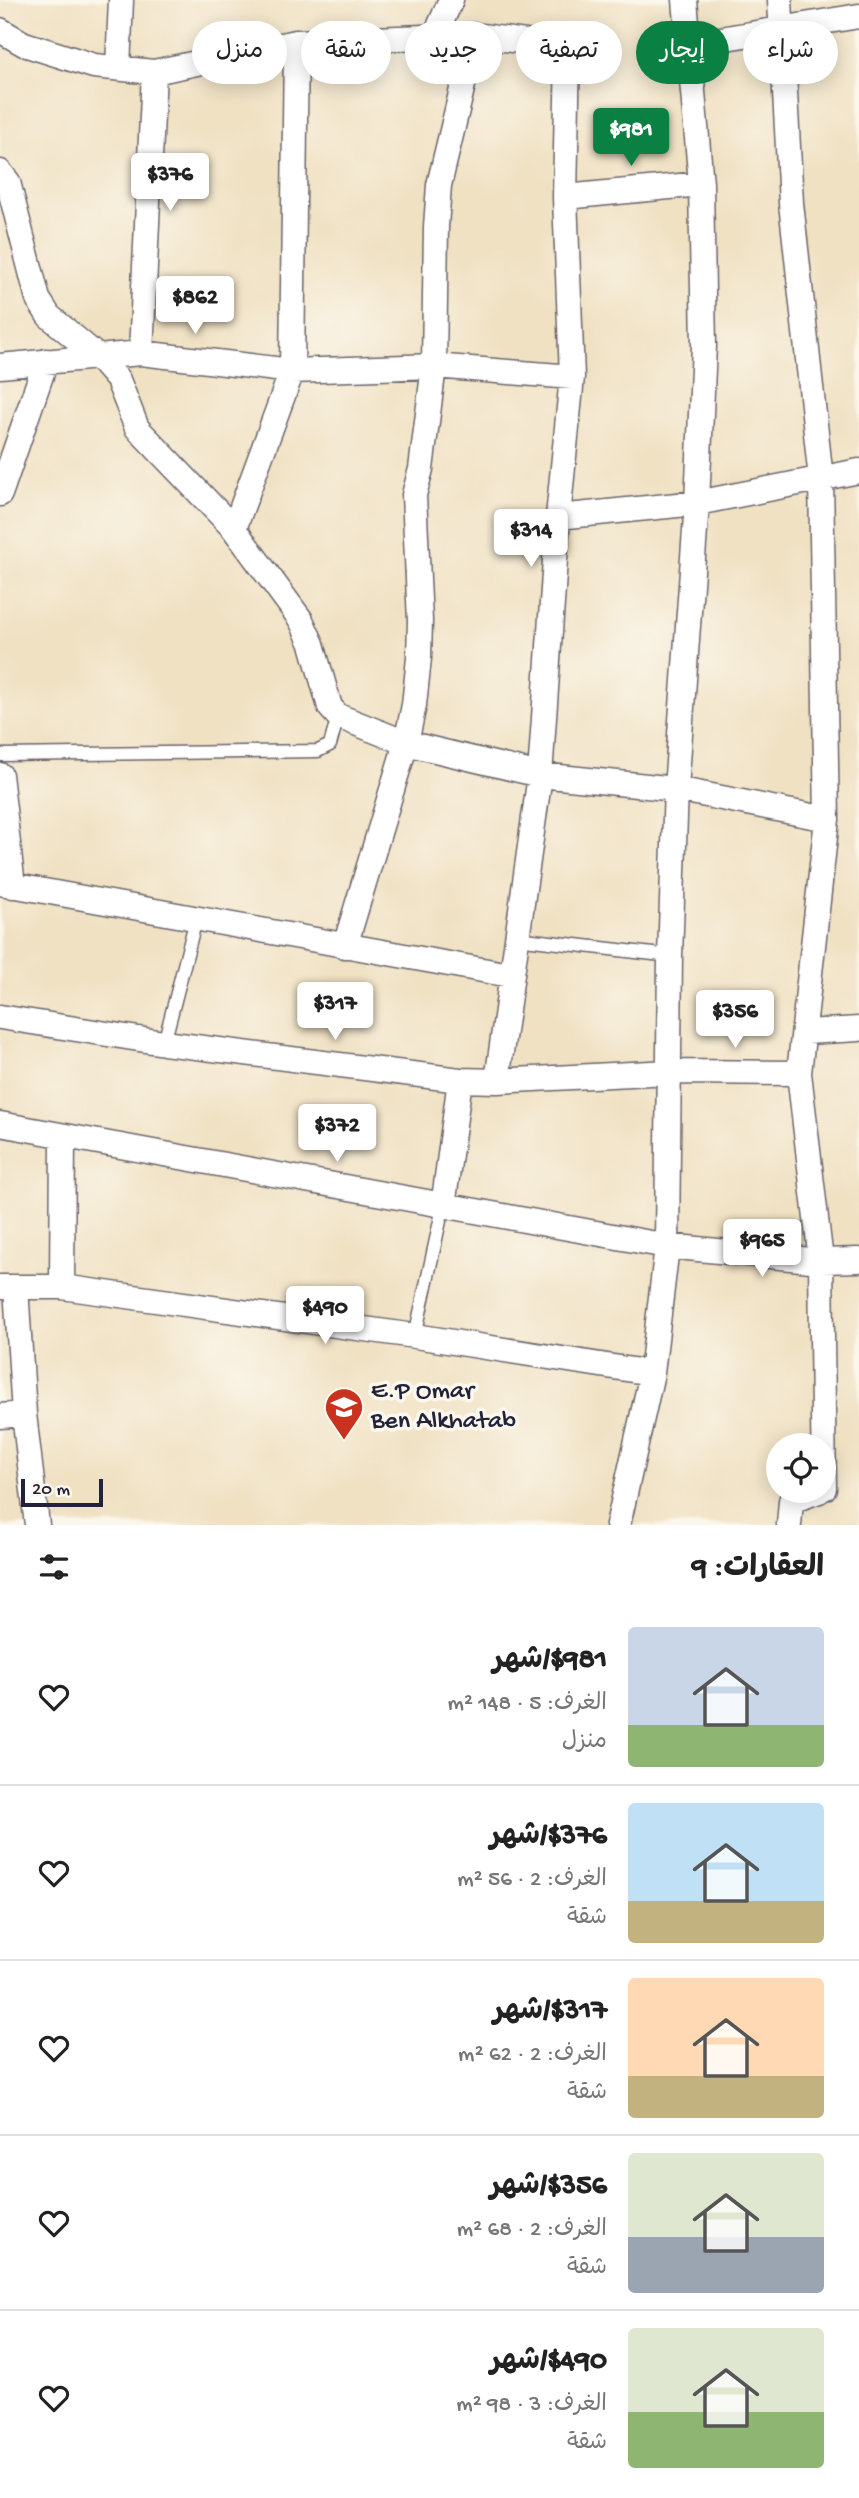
<!DOCTYPE html>
<html lang="ar">
<head>
<meta charset="utf-8">
<style>
	body { margin:0; font-family:"Gochi Hand","Playpen Sans Arabic",sans-serif; background:#f6f6f6; color:#222; direction:rtl; height:100vh; display:flex; flex-direction:column; font-size:26px; white-space:nowrap }
	* { box-sizing:border-box; margin:0 }
	p { font-size:23px; color:#767676 }
	.icon { flex:none; width:38px; height:38px; fill:none; stroke:currentColor; stroke-width:2; stroke-linecap:round; stroke-linejoin:round }
	.map { position:relative; height:1525px; overflow:hidden; direction:ltr }
	.panel { display:flex; flex-direction:column; background:#fff; flex:1 }
	.panel>* { flex:none }
	.hud { position:absolute; left:21px; top:21px; width:817px; height:63px; direction:rtl; display:flex; gap:14px }
	.fabs { position:absolute; left:766px; top:1433px; display:grid; gap:14px }
	.fabs a { display:grid; place-items:center; width:70px; height:70px; border-radius:50%; background:#fff; box-shadow:0 4px 18px #0003; font-size:35px }
	.scale { position:absolute; left:21px; bottom:18px; width:82px; box-sizing:border-box; padding-left:7px; border:4px solid #22223b; border-top:0; font-size:19px; line-height:24px; white-space:nowrap; color:#22223b; -webkit-text-stroke:5px #fbf7ec; paint-order:stroke }
	.price { position:absolute; translate:-50% -60px; padding:0 16px; border-radius:7px; background:#fff; color:#222; font-size:23px; line-height:46px; filter:drop-shadow(0 2px 4px #0008) }
	.price::after { content:''; position:absolute; left:50%; top:42px; width:21px; height:16px; margin-left:-10px; background:inherit; clip-path:polygon(0 0,100% 0,50% 100%) }
	.price.active { background:#0b8043; color:#fff }
	ul { padding:0; list-style:none }
	li { display:flex; align-items:center; gap:21px; height:175px; padding:0 35px }
	li+li { border-top:2px solid #e0e0e0 }
	li span { display:grid; place-items:center; flex:none; width:196px; height:140px; border-radius:7px; color:#555 }
	li>.icon { margin-inline-start:auto }
	span .icon { width:84px; height:84px; fill:#fffc; stroke-width:1 }
	li b { font-size:30px }
	h2 { display:flex; justify-content:space-between; align-items:center; height:84px; padding:0 35px; font-size:30px }
	.pill { padding:0 24px; border-radius:32px; background:#fff; box-shadow:0 4px 18px #0003; font-size:24px; line-height:63px }
	.pill.active { background:#0b8043; color:#fff }
	.map>svg:first-child { display:block }
</style>
</head>
<body>
<div class="map">
<svg width="859" height="1525" viewBox="0 0 859 1525">
	<rect width="100%" height="100%" fill="#fbf7ec"/>
	<filter id="ink" filterUnits="userSpaceOnUse"><feTurbulence type="fractalNoise" baseFrequency=".0143" numOctaves="2"/><feDisplacementMap in="SourceGraphic" scale="14" xChannelSelector="R" yChannelSelector="G"/><feConvolveMatrix kernelMatrix="1 2 1 2 8 2 1 2 1" color-interpolation-filters="sRGB"/></filter>
	<filter id="wash" filterUnits="userSpaceOnUse"><feTurbulence type="fractalNoise" baseFrequency=".00686" numOctaves="4" result="noise"/><feDisplacementMap in="SourceGraphic" scale="28" xChannelSelector="R" yChannelSelector="G"/><feGaussianBlur stdDeviation="1.57" result="paint"/><feColorMatrix in="noise" values="0 0 0 0 0 0 0 0 0 0 0 0 0 0 0 0 0 1.4 0 .05"/><feComposite in="paint" operator="in"/></filter>
	<g filter="url(#wash)">
		<rect width="100%" height="100%" fill="#f0e1c3"/>
	</g>
	<g filter="url(#ink)">
		<g fill="none" stroke-linecap="round" stroke-linejoin="round">
			<g stroke="#6a656b" stroke-width="15">
				<path id="service" d="M0,755L318,751L330,745L338,716
					M516,938L670,956
					M164,1043L196,919
					M415,1336L443,1207"/>
			</g>
			<g stroke="#6a656b" stroke-width="27">
				<path id="minor" d="M780,0L791,203L821,479L827,819L799,1073L821,1261L824,1488
					M0,30L24,44L94,66L154,72L296,42L475,35L562,47L568,51L565,197L572,377L558,517L540,775L497,1081
					M435,36L451,0
					M690,44L859,16
					M118,68L121,0
					M0,172L8,182L38,299L49,316L98,357L118,380L137,428L234,529L301,620L312,644L330,707L338,716L406,743L540,775L676,789L827,819
					M565,197L701,184
					M141,353L154,72
					M0,366L141,353L292,371L434,366L572,377
					M0,494L46,361
					M558,517L697,503L859,471
					M234,529L292,371L296,42
					M0,775L13,886
					M0,883L510,975
					M345,946L406,743L414,705L419,658L420,621L414,495L421,469L434,366L436,227L439,185L475,35
					M0,1017L164,1043L460,1080L497,1081L670,1072L799,1073
					M806,1032L859,1029
					M0,1124L667,1246L821,1261L859,1260
					M443,1207L460,1080
					M0,1287H62L415,1336L652,1373
					M16,1287L24,1414L37,1525
					M62,1287L63,1136
					M0,1416L24,1414
					M618,1525L652,1373L667,1246L670,956L676,789L697,503L704,346L701,184L685,0
					M789,1525L791,1501L819,1491"/>
			</g>
			<use href="#service" stroke="#fff" stroke-width="12"/>
			<use href="#minor" stroke="#fff" stroke-width="24"/>
		</g>
	</g>
	<defs>
		<g id="school-pin" transform="scale(2.0125)"><path d="M0 17L-7.5 6A9.5 9.5 0 1 1 7.5 6Z" fill="#c8321e" stroke="#fbf7ec"/><path d="M0-5L7-2L0 1L-7-2ZM-4 1L0 2.5L4 1V4Q0 6-4 4Z" fill="#fff"/></g>
	</defs>
	<g fill-rule="evenodd">
		<use href="#school-pin" x="344" y="1407"/>
	</g>
	<g text-anchor="middle" dominant-baseline="central" stroke-width="7" stroke-linejoin="round" paint-order="stroke">
		<g font-size="26" fill="#22223b" stroke="#fbf7ec" text-anchor="start">
			<text x="371" y="1392">E.P Omar<tspan x="371" dy="30">Ben Alkhatab</tspan></text>
		</g>
	</g>
</svg>
<div class="fabs">
<a><svg class="icon" aria-label="locate" viewBox="0 0 24 24"><circle cx="12" cy="12" r="6"/><path d="M12 2v4M12 18v4M2 12h4M18 12h4"/></svg></a>
</div>
<div class="scale">20 m</div>
<b class="price active" style="left:631px;top:168px">$981</b>
<b class="price" style="left:170px;top:213px">$376</b>
<b class="price" style="left:195px;top:336px">$862</b>
<b class="price" style="left:531px;top:569px">$314</b>
<b class="price" style="left:335px;top:1042px">$317</b>
<b class="price" style="left:735px;top:1050px">$356</b>
<b class="price" style="left:337px;top:1164px">$372</b>
<b class="price" style="left:762px;top:1279px">$965</b>
<b class="price" style="left:325px;top:1346px">$490</b>
<div class="hud">
<a class="pill">شراء</a>
<a class="pill active">إيجار</a>
<a class="pill">تصفية</a>
<a class="pill">جديد</a>
<a class="pill">شقة</a>
<a class="pill">منزل</a>
</div>
</div>
<section class="panel">
<h2>العقارات: 9<svg class="icon" aria-label="filters" viewBox="0 0 24 24"><path d="M4 7h16M4 17h16"/><circle cx="9" cy="7" r="2"/><circle cx="15" cy="17" r="2"/></svg></h2>
<ul>
<li><span style="background:linear-gradient(#c9d6e8 70%,#8fb573 0)"><svg class="icon" aria-label="home" viewBox="0 0 24 24"><path d="M3 11l9-7 9 7M6 9v11h12V9"/></svg></span><div><b>$981/شهر</b><p>الغرف: 5 · 148 m²</p><p>منزل</p></div><svg class="icon" aria-label="heart" viewBox="0 0 24 24"><path d="M12 20l-8-8c-3-5 5-10 8-4 3-6 11-1 8 4z"/></svg></li>
<li><span style="background:linear-gradient(#bfe0f5 70%,#c2b280 0)"><svg class="icon" aria-label="home" viewBox="0 0 24 24"><path d="M3 11l9-7 9 7M6 9v11h12V9"/></svg></span><div><b>$376/شهر</b><p>الغرف: 2 · 56 m²</p><p>شقة</p></div><svg class="icon" aria-label="heart" viewBox="0 0 24 24"><path d="M12 20l-8-8c-3-5 5-10 8-4 3-6 11-1 8 4z"/></svg></li>
<li><span style="background:linear-gradient(#ffd9b3 70%,#c2b280 0)"><svg class="icon" aria-label="home" viewBox="0 0 24 24"><path d="M3 11l9-7 9 7M6 9v11h12V9"/></svg></span><div><b>$317/شهر</b><p>الغرف: 2 · 62 m²</p><p>شقة</p></div><svg class="icon" aria-label="heart" viewBox="0 0 24 24"><path d="M12 20l-8-8c-3-5 5-10 8-4 3-6 11-1 8 4z"/></svg></li>
<li><span style="background:linear-gradient(#dfe7d0 60%,#9aa5b1 0)"><svg class="icon" aria-label="home" viewBox="0 0 24 24"><path d="M3 11l9-7 9 7M6 9v11h12V9"/></svg></span><div><b>$356/شهر</b><p>الغرف: 2 · 68 m²</p><p>شقة</p></div><svg class="icon" aria-label="heart" viewBox="0 0 24 24"><path d="M12 20l-8-8c-3-5 5-10 8-4 3-6 11-1 8 4z"/></svg></li>
<li><span style="background:linear-gradient(#dfe7d0 60%,#8fb573 0)"><svg class="icon" aria-label="home" viewBox="0 0 24 24"><path d="M3 11l9-7 9 7M6 9v11h12V9"/></svg></span><div><b>$490/شهر</b><p>الغرف: 3 · 98 m²</p><p>شقة</p></div><svg class="icon" aria-label="heart" viewBox="0 0 24 24"><path d="M12 20l-8-8c-3-5 5-10 8-4 3-6 11-1 8 4z"/></svg></li>
</ul>
</section>
</body>
</html>
